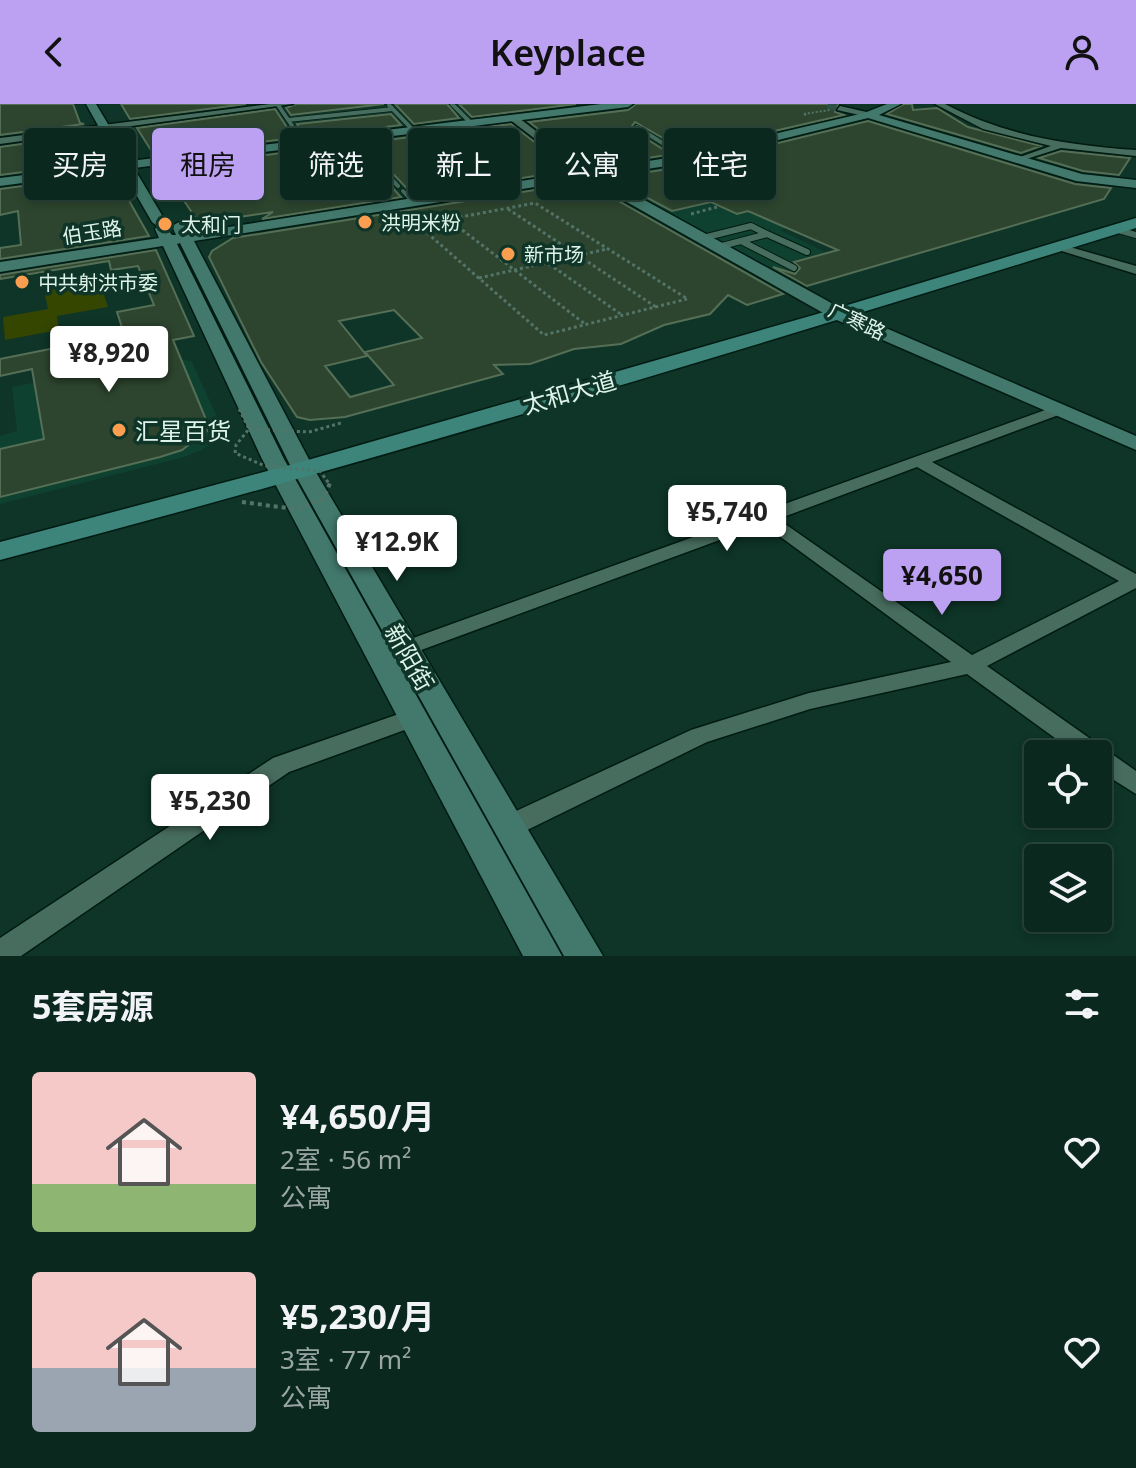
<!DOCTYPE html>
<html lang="zh">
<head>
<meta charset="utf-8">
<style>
	body { margin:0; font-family:"Noto Sans","Noto Sans SC",sans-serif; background:#18342b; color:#f1f3f6; height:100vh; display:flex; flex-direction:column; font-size:30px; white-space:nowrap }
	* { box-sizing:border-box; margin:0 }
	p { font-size:26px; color:#99a6a4 }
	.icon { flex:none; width:44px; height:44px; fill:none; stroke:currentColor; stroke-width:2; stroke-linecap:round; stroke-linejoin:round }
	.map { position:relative; height:852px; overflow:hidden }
	.panel { display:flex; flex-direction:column; background:#0a281e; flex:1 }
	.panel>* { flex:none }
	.top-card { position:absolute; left:24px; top:24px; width:1088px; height:72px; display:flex; gap:16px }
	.fabs { position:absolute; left:1024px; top:636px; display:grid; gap:16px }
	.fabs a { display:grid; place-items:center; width:88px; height:88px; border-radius:8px; background:#0a281e; box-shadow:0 4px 12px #0003,0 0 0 2px #2a443c; font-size:40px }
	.price { position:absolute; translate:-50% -68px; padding:0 18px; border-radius:8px; background:#fff; color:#222; font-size:26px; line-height:52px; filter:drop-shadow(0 2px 4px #0008) }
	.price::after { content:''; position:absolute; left:50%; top:48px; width:24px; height:18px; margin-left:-12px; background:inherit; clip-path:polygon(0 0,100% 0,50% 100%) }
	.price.active { background:#bca0f2; color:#111 }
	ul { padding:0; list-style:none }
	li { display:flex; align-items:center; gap:24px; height:200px; padding:0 32px }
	li span { display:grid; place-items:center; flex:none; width:224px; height:160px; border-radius:8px; color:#555 }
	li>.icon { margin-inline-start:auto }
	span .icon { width:96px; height:96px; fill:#fffc; stroke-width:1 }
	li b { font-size:34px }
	h2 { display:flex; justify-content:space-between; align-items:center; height:96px; padding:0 32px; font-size:34px }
	.pill { padding:0 28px; border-radius:8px; background:#0a281e; box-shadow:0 4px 12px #0003,0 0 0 2px #2a443c; font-size:28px; line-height:72px }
	.pill.active { background:#bca0f2; color:#111 }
	header { display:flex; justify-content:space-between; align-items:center; height:104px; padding:0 32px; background:#bca0f2; color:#111; font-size:36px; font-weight:600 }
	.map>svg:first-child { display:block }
</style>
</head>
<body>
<header><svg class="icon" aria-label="back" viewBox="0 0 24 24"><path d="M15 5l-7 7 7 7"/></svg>Keyplace<svg class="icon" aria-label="person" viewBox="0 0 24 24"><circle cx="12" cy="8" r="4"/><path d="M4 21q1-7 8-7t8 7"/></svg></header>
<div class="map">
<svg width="1136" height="852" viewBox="0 0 1136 852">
	<rect width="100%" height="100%" fill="#0e3528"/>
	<path fill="#0f4131" d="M780,36L933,86L780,126L825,148L795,156L812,166L787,173L600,73L685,60Z
		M158,254H177L192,258L222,324L220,332L202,346L184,353L0,400V332L17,327L12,283Z"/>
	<path fill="#354600" d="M96,167L108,203L57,212L59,226L5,236L3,213L48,205L43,180Z"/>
	<path fill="#2d452e" stroke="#556f56" stroke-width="2" fill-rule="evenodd" d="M0,0H73L80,19L84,20L0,31Z
		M121,0H246L130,15Z
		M296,0H384L291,11L286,4Z
		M395,0H447L459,14L414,20Z
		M459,0H576L472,13Z
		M636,0H838L835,8L844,11L679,49L460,84L441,67L437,73L447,86L413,91L364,39L511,20L566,62L574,63L576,54L529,18L628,6ZM635,18L675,41L676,48L669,49L634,27L632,22Z
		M904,0H912L913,6L937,4L968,23L1041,42L1021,49L887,10Z
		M275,5L294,34L154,51L137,24Z
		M391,10L401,21L305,33L297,20Z
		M868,17L1075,80L1111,84L1104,95L807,182L773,163L795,170L800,164L794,158L838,146L748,107L737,110L711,98L672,107L610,74L681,63Z
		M93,30L108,57L0,71V43Z
		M354,40L373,62L313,71L309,75L311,80L381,71L401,93L262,115L273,108L199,119L162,64Z
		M1061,47L1130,54L1119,71L1083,67L1039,54Z
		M114,70L149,132L0,155V144L21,141L18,107L0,111V85Z
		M585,78L783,190L747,201L728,191L710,210L664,221L621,240L574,245L530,260L494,261L503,270L345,313L310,316L297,313L261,258L209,153L212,147L233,134ZM394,206L422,234L365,248L394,281L350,293L325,262L367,252L339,217Z
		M156,146L194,232L173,236L207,318V327L182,346L160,353L0,393V345L44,335L32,265L0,272V255L90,237L99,271L135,264L117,208L154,201L138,162L111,166L109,157L0,175V171Z"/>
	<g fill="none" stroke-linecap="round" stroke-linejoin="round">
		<path stroke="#2d5245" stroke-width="9" stroke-dasharray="9 4" stroke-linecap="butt" d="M828,0L840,4
			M571,58L579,63"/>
		<g stroke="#001b12" stroke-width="5">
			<path id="lane-far1" d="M452,0L470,18
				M278,1L303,38
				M389,1L411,24
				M288,16L393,5
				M637,23L672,45
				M359,41L398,82
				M442,72L445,76
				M314,76L383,66
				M450,81L459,90
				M403,87L412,97"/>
		</g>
		<g stroke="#001b12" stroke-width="8">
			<path id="lane" d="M1115,125L1136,131
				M767,130L807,148
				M703,134L751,122L767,130L718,143
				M741,137L794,164"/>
		</g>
		<g stroke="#001b12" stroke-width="3">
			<path id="street" d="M270,0H293L0,40V34Z
				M935,0H945C1005,32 1068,41 1136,46V52L1061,44L1017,58V54L1051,42L983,25Z
				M840,2L871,9L872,11L868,13L837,6Z
				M509,11H515L574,56V60H568L509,15Z
				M1056,139L1136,162V170L1052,144L1050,142Z
				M1059,301L1067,306L1064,309L932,358L1136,470V484L987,562L1136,667V690L1098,666V650H1077L967,570L810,605L707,638L517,731L508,734L499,731L495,723L499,715L691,626L809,589L951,558L763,420L405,552H391L388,547L391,542ZM917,363L1119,477L972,551L778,415Z
				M413,605L421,608L424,614L421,620L289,668L21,852H0V834L273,654Z"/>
		</g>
		<g stroke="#001b12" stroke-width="3">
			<path id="secondary" d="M86,0H96L130,57L601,0H633L628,3L134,64L166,118L164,121L172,131H176L172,122L179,118L184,119L190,129L680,52L864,9L887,0H901L879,11L1082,70L1136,76V84L1076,77L868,14L680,60L601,72L844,206L1136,332V346L832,214L586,75L194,137L314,365L603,852H564L292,365L180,139L177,140L284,355L562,852H523L262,355L163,142L0,168V158L159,134L155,125L157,122L152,118L122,66L0,82V74L119,59Z"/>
		</g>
		<g stroke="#001b12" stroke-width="3">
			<path id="primary" d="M1136,114V124C759,241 381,356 0,456V438L294,360L831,206Z"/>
		</g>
		<path stroke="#537468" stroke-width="2" stroke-dasharray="2 2" stroke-linecap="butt" d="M806,11L803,10L830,6"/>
		<path stroke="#537468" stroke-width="3" stroke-dasharray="3 3" stroke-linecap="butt" d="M508,105L656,203
			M691,110L717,103
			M448,115L585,220
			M418,121L544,231L687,195
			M418,121L535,99L686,194
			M549,160L622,211
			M479,174L607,145
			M309,328L341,319"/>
		<use href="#lane-far1" stroke="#476d5e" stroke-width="4"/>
		<use href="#lane" stroke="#476d5e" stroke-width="6"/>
		<use href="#street" fill="#476d5e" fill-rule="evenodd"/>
		<use href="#secondary" fill="#42796c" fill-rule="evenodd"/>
		<use href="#primary" fill="#3d847b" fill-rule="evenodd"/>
		<path stroke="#537468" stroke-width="3" stroke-dasharray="3 3" stroke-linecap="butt" d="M239,305L249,325L236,341L235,349L265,362L320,367L330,381
			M249,325L309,328"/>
		<path stroke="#537468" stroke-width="4" stroke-dasharray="4 4" stroke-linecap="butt" d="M242,398L295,405L324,394L330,379"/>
	</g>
	<g fill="#fb9e50" stroke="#0e3528" stroke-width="3">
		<circle cx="365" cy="118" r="8"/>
		<circle cx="165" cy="120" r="8"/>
		<circle cx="508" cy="150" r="8"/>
		<circle cx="22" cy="178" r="8"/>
		<circle cx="119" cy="326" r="8"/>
	</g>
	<g text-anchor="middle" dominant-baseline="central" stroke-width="7" stroke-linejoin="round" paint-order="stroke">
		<g font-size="20" fill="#def3ea" stroke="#0e3528" text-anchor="start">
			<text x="381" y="118">洪明米粉</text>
			<text x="181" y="120">太和门</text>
			<text x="524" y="150">新市场</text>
			<text x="38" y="178">中共射洪市委</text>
		</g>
		<g font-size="20" fill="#def3ea" stroke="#0e3528">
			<text transform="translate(92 128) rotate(-9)">伯玉路</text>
			<text transform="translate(857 217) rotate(25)">广寒路</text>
		</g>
		<g font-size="24" fill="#def3ea" stroke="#0e3528">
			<text transform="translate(569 288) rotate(-16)">太和大道</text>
			<text transform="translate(410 553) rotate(60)">新阳街</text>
		</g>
		<g font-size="24" fill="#def3ea" stroke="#0e3528" text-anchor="start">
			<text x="135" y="326">汇星百货</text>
		</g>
	</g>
</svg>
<div class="fabs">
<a><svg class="icon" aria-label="locate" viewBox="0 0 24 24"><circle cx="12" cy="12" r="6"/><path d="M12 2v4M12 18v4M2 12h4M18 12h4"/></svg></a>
<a><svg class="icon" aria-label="layers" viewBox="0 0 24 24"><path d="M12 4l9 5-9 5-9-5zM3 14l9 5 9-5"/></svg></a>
</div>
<b class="price" style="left:109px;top:290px">¥8,920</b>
<b class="price" style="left:727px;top:449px">¥5,740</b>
<b class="price" style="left:397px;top:479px">¥12.9K</b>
<b class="price active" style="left:942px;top:513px">¥4,650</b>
<b class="price" style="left:210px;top:738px">¥5,230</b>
<div class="top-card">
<a class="pill">买房</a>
<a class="pill active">租房</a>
<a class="pill">筛选</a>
<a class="pill">新上</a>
<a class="pill">公寓</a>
<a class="pill">住宅</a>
</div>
</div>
<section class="panel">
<h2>5套房源<svg class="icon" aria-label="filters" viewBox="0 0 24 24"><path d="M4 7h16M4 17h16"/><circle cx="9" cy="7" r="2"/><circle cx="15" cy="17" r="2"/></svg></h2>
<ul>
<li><span style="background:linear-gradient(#f6c9c9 70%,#8fb573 0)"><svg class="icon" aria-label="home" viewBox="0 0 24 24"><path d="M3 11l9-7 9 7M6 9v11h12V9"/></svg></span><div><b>¥4,650/月</b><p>2室 · 56 m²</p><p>公寓</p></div><svg class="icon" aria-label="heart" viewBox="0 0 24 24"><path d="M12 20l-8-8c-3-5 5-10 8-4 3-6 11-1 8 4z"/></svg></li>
<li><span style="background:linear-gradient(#f6c9c9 60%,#9aa5b1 0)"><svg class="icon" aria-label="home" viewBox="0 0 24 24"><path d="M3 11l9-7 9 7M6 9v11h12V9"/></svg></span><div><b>¥5,230/月</b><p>3室 · 77 m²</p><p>公寓</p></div><svg class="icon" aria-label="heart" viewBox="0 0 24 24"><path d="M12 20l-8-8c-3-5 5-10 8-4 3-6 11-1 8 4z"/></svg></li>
</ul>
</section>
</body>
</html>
